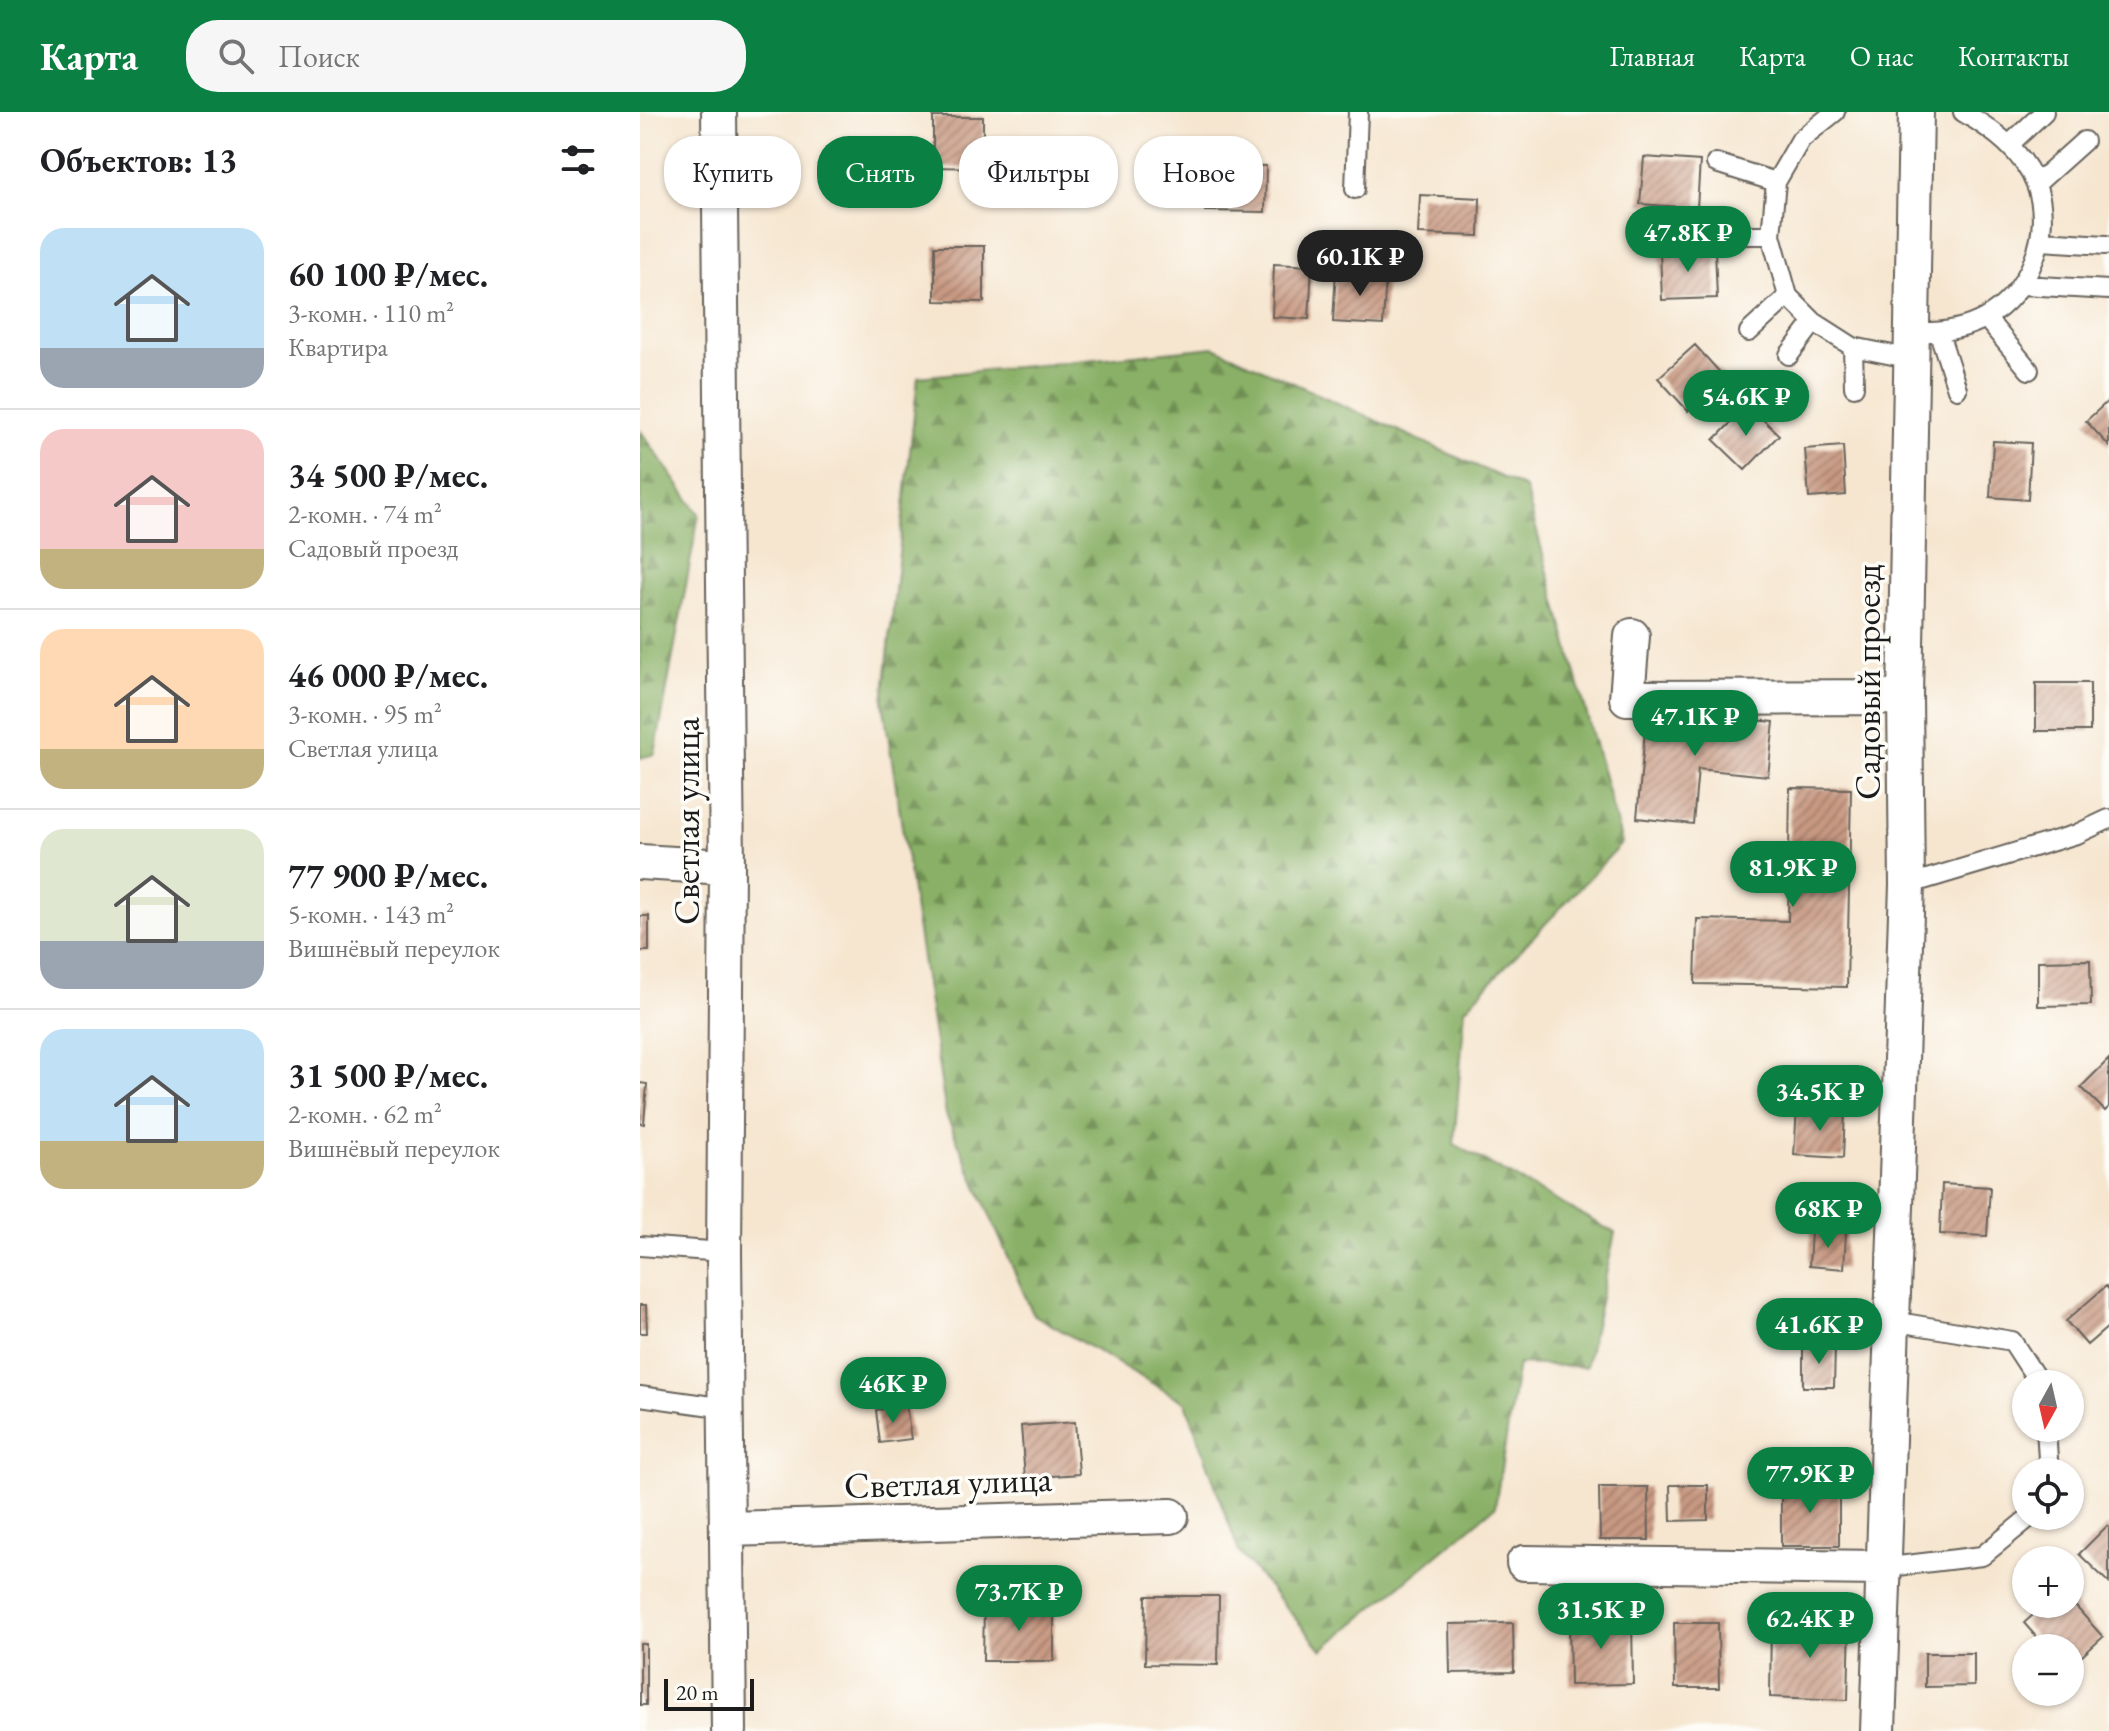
<!DOCTYPE html>
<html lang="ru">
<head>
<meta charset="utf-8">
<style>
	body { margin:0; font-family:"EB Garamond",serif; background:#f6f6f6; color:#202124; height:100vh; display:flex; flex-direction:column; font-size:30px; white-space:nowrap }
	* { box-sizing:border-box; margin:0 }
	p { font-size:26px; color:#757577 }
	.icon { flex:none; width:44px; height:44px; fill:none; stroke:currentColor; stroke-width:2; stroke-linecap:round; stroke-linejoin:round }
	.map { position:relative; flex:1; overflow:hidden }
	.details { display:flex; flex-direction:column; background:#fff; width:640px }
	.details>* { flex:none }
	.guide { position:absolute; left:24px; top:24px; width:760px; height:72px; display:flex; gap:16px }
	.needle { width:52px; rotate:188deg }
	.controls { position:absolute; left:1372px; top:1258px; display:grid; gap:16px }
	.controls a { display:grid; place-items:center; width:72px; height:72px; border-radius:50%; background:#fff; box-shadow:0 2px 6px #0004; font-size:40px }
	.scale { position:absolute; left:24px; bottom:20px; width:90px; box-sizing:border-box; padding-left:8px; border:4px solid #1c1c1c; border-top:0; font-size:22px; line-height:28px; white-space:nowrap; color:#1c1c1c; -webkit-text-stroke:6px #fdfcf7; paint-order:stroke }
	.price { position:absolute; translate:-50% -68px; padding:0 18px; border-radius:28px; background:#0b8043; color:#fff; font-size:26px; line-height:52px; filter:drop-shadow(0 2px 4px #0008) }
	.price::after { content:''; position:absolute; left:50%; top:48px; width:24px; height:18px; margin-left:-12px; background:inherit; clip-path:polygon(0 0,100% 0,50% 100%) }
	.price.current { background:#222; color:#fff }
	ul { padding:0; list-style:none }
	li { display:flex; align-items:center; gap:24px; height:200px; padding:0 40px }
	li+li { border-top:2px solid #e0e0e0 }
	li span { display:grid; place-items:center; flex:none; width:224px; height:160px; border-radius:24px; color:#555 }
	li>.icon { margin-inline-start:auto }
	span .icon { width:96px; height:96px; fill:#fffc; stroke-width:1 }
	li b { font-size:34px }
	h2 { display:flex; justify-content:space-between; align-items:center; height:96px; padding:0 40px; font-size:34px }
	.tag { padding:0 28px; border-radius:32px; background:#fff; box-shadow:0 2px 6px #0004; font-size:28px; line-height:72px }
	.tag.current { background:#0b8043; color:#fff }
	header { display:flex; align-items:center; gap:48px; box-sizing:border-box; height:112px; padding:0 40px; background:#0b8043; color:#fff }
	header strong { font-size:38px }
	nav { display:flex; gap:44px; margin-inline-start:auto; font-size:28px }
	.search { width:560px; height:72px; background:#f6f6f6; display:flex; align-items:center; gap:20px; box-sizing:border-box; padding:0 28px; border-radius:32px; color:#757577; font-size:30px }
	main { display:flex; flex:1; min-height:0 }
	.map>svg:first-child { display:block }
</style>
</head>
<body>
<header>
<strong>Карта</strong>
<div class="search"><svg class="icon" aria-label="search" viewBox="0 0 24 24"><circle cx="10" cy="10" r="6"/><path d="M15 15l6 6"/></svg>Поиск</div>
<nav><a>Главная</a><a>Карта</a><a>О нас</a><a>Контакты</a></nav>
</header>
<main>
<section class="details">
<h2>Объектов: 13<svg class="icon" aria-label="filters" viewBox="0 0 24 24"><path d="M4 7h16M4 17h16"/><circle cx="9" cy="7" r="2"/><circle cx="15" cy="17" r="2"/></svg></h2>
<ul>
<li><span style="background:linear-gradient(#bfe0f5 75%,#9aa5b1 0)"><svg class="icon" aria-label="home" viewBox="0 0 24 24"><path d="M3 11l9-7 9 7M6 9v11h12V9"/></svg></span><div><b>60 100 ₽/мес.</b><p>3-комн. · 110 m²</p><p>Квартира</p></div></li>
<li><span style="background:linear-gradient(#f6c9c9 75%,#c2b280 0)"><svg class="icon" aria-label="home" viewBox="0 0 24 24"><path d="M3 11l9-7 9 7M6 9v11h12V9"/></svg></span><div><b>34 500 ₽/мес.</b><p>2-комн. · 74 m²</p><p>Садовый проезд</p></div></li>
<li><span style="background:linear-gradient(#ffd9b3 75%,#c2b280 0)"><svg class="icon" aria-label="home" viewBox="0 0 24 24"><path d="M3 11l9-7 9 7M6 9v11h12V9"/></svg></span><div><b>46 000 ₽/мес.</b><p>3-комн. · 95 m²</p><p>Светлая улица</p></div></li>
<li><span style="background:linear-gradient(#dfe7d0 70%,#9aa5b1 0)"><svg class="icon" aria-label="home" viewBox="0 0 24 24"><path d="M3 11l9-7 9 7M6 9v11h12V9"/></svg></span><div><b>77 900 ₽/мес.</b><p>5-комн. · 143 m²</p><p>Вишнёвый переулок</p></div></li>
<li><span style="background:linear-gradient(#bfe0f5 70%,#c2b280 0)"><svg class="icon" aria-label="home" viewBox="0 0 24 24"><path d="M3 11l9-7 9 7M6 9v11h12V9"/></svg></span><div><b>31 500 ₽/мес.</b><p>2-комн. · 62 m²</p><p>Вишнёвый переулок</p></div></li>
</ul>
</section>
<div class="map">
<svg width="1469" height="1619" viewBox="0 0 1469 1619">
	<defs>
		<pattern id="forest-firs" width="22" height="20" patternUnits="userSpaceOnUse" patternTransform="scale(2)"><rect width="22" height="20" fill="#89b066"/><path d="M5 1l3.5 6h-7zM16 11l3.5 6h-7z" fill="#6f8e53"/></pattern>
		<pattern id="building-hatch" width="6" height="6" patternUnits="userSpaceOnUse" patternTransform="scale(2)"><rect width="6" height="6" fill="#c89982"/><path d="M-1 1l2-2M0 6l6-6M5 7l2-2" fill="none" stroke="#a27c6a"/></pattern>
	</defs>
	<rect width="100%" height="100%" fill="#fdfcf7"/>
	<filter id="ink" filterUnits="userSpaceOnUse"><feTurbulence type="fractalNoise" baseFrequency=".0125" numOctaves="2"/><feDisplacementMap in="SourceGraphic" scale="16" xChannelSelector="R" yChannelSelector="G"/><feConvolveMatrix kernelMatrix="1 2 1 2 8 2 1 2 1" color-interpolation-filters="sRGB"/></filter>
	<filter id="wash" filterUnits="userSpaceOnUse"><feTurbulence type="fractalNoise" baseFrequency=".006" numOctaves="4" result="noise"/><feDisplacementMap in="SourceGraphic" scale="32" xChannelSelector="R" yChannelSelector="G"/><feGaussianBlur stdDeviation="1.8" result="paint"/><feColorMatrix in="noise" values="0 0 0 0 0 0 0 0 0 0 0 0 0 0 0 0 0 1.4 0 .05"/><feComposite in="paint" operator="in"/></filter>
	<g filter="url(#wash)">
		<rect width="100%" height="100%" fill="#f6e6d0"/>
		<path fill="url(#forest-firs)" stroke="#526641" stroke-width="2" d="M574,235L885,376L982,731L825,897L814,1032L975,1121L946,1255L878,1252L855,1395L682,1538L599,1440L546,1291L393,1202L306,1003L243,590L278,265Z
			M0,318L59,402L15,642L0,646Z"/>
		<g id="blocks">
			<path fill="url(#building-hatch)" d="M293,5H343V56L293,55Z
				M1004,45L1060,49L1057,96L1000,92Z
				M566,53L626,54L625,100L565,99Z
				M780,83L840,86L839,124L778,122Z
				M295,134H344V190L295,189Z
				M1075,137L1077,186L1022,188L1020,139Z
				M634,152L672,154L669,207L632,205Z
				M696,158L746,161L743,213L693,210Z
				M1055,233L1085,266L1048,299L1018,266Z
				M1469,288V334L1446,309Z
				M1108,293L1139,323L1105,358L1074,328Z
				M1353,329L1391,331L1388,388L1350,385Z
				M1203,334L1206,383L1169,386L1165,337Z
				M1396,571H1450V619H1396Z
				M1007,597L1134,610L1128,664L1058,657L1053,712L997,706Z
				M1150,676L1211,677L1207,875L1055,872L1057,807L1148,809Z
				M0,804H9V839H0Z
				M1450,848L1451,893L1398,894V849Z
				M1469,947V995L1465,999L1441,975Z
				M0,971L7,972L4,1012L0,1011Z
				M1157,996L1205,999L1203,1046L1154,1043Z
				M1302,1072L1350,1075L1347,1124L1300,1122Z
				M1171,1119L1206,1120L1204,1157L1169,1154Z
				M1466,1174L1469,1178V1214L1447,1233L1426,1209Z
				M0,1193H6L7,1221H0Z
				M1163,1233L1195,1234L1194,1275H1163Z
				M266,1294L271,1327L240,1331L236,1298Z
				M435,1310L439,1362L385,1366L381,1314Z
				M1141,1372L1199,1373V1434H1141Z
				M1030,1373H1068V1408L1031,1409Z
				M959,1375H1008L1009,1428H960Z
				M1467,1414L1469,1415V1471L1439,1442Z
				M506,1484H579L578,1553L505,1552Z
				M1430,1488L1463,1525L1430,1555V1536H1406L1384,1511L1405,1492H1430Z
				M344,1493L414,1494V1549H343Z
				M929,1505H992L993,1572L930,1573Z
				M1131,1508L1210,1510L1208,1588L1130,1585Z
				M873,1511L874,1560L810,1561L809,1512Z
				M1034,1511H1078L1079,1576H1035Z
				M0,1532H6V1593H0Z
				M1285,1541H1334V1574L1285,1575Z"/>
		</g>
	</g>
	<g filter="url(#ink)">
		<use href="#blocks" fill-opacity="0" stroke="#68635b" stroke-width="2"/>
		<g fill="none" stroke-linecap="round" stroke-linejoin="round">
			<g stroke="#68635b" stroke-width="22">
				<path id="lane" d="M1195,0L1161,27L1136,70L1131,123L1148,184L1174,210L1213,235L1272,247
					M1369,33L1404,0
					M1076,51L1136,70
					M1396,72L1444,29
					M715,77L718,0
					M1059,123H1131
					M1401,129L1466,133
					M1382,173L1469,178
					M1346,206L1389,258
					M1109,220L1148,184
					M1273,220C1297,221 1324,218 1345,206C1389,182 1414,120 1396,73C1383,39 1353,18 1323,0
					M1299,221L1317,277
					M1213,235L1214,275
					M1149,243L1174,210
					M1267,773L1437,722L1469,707
					M0,1134L84,1140
					M1252,1209L1372,1229L1400,1272
					M0,1284L86,1296
					M1404,1360L1408,1347L1406,1316
					M1241,1456L1342,1444L1391,1404"/>
			</g>
			<g stroke="#68635b" stroke-width="38">
				<path id="street" d="M79,0L87,755L84,1140L89,1619
					M992,524L987,586L1265,585
					M0,750L87,755
					M87,1417L531,1404
					M884,1451L1241,1456
					M1238,1619L1267,773L1265,585L1276,0"/>
			</g>
			<use href="#lane" stroke="#fff" stroke-width="18"/>
			<use href="#street" stroke="#fff" stroke-width="34"/>
		</g>
	</g>
	<g text-anchor="middle" dominant-baseline="central" stroke-width="7" stroke-linejoin="round" paint-order="stroke">
		<g font-size="36" fill="#1c1c1c" stroke="#fdfcf7">
			<text transform="translate(1227 570) rotate(-90)">Садовый проезд</text>
			<text transform="translate(46 709) rotate(-90)">Светлая улица</text>
			<text transform="translate(308 1370) rotate(-2)">Светлая улица</text>
		</g>
	</g>
</svg>
<div class="controls">
<a><svg class="needle" viewBox="-14 -14 28 28"><path d="M0-13l5 13h-10z" fill="#e53935"/><path d="M0 13l5-13h-10z" fill="#757577"/></svg></a>
<a><svg class="icon" aria-label="locate" viewBox="0 0 24 24"><circle cx="12" cy="12" r="6"/><path d="M12 2v4M12 18v4M2 12h4M18 12h4"/></svg></a>
<a>+</a>
<a>−</a>
</div>
<div class="scale">20 m</div>
<b class="price" style="left:1048px;top:162px">47.8K ₽</b>
<b class="price current" style="left:720px;top:186px">60.1K ₽</b>
<b class="price" style="left:1106px;top:326px">54.6K ₽</b>
<b class="price" style="left:1055px;top:646px">47.1K ₽</b>
<b class="price" style="left:1153px;top:797px">81.9K ₽</b>
<b class="price" style="left:1180px;top:1021px">34.5K ₽</b>
<b class="price" style="left:1188px;top:1138px">68K ₽</b>
<b class="price" style="left:1179px;top:1254px">41.6K ₽</b>
<b class="price" style="left:253px;top:1313px">46K ₽</b>
<b class="price" style="left:1170px;top:1403px">77.9K ₽</b>
<b class="price" style="left:379px;top:1521px">73.7K ₽</b>
<b class="price" style="left:961px;top:1539px">31.5K ₽</b>
<b class="price" style="left:1170px;top:1548px">62.4K ₽</b>
<div class="guide">
<a class="tag">Купить</a>
<a class="tag current">Снять</a>
<a class="tag">Фильтры</a>
<a class="tag">Новое</a>
</div>
</div>
</main>
</body>
</html>
